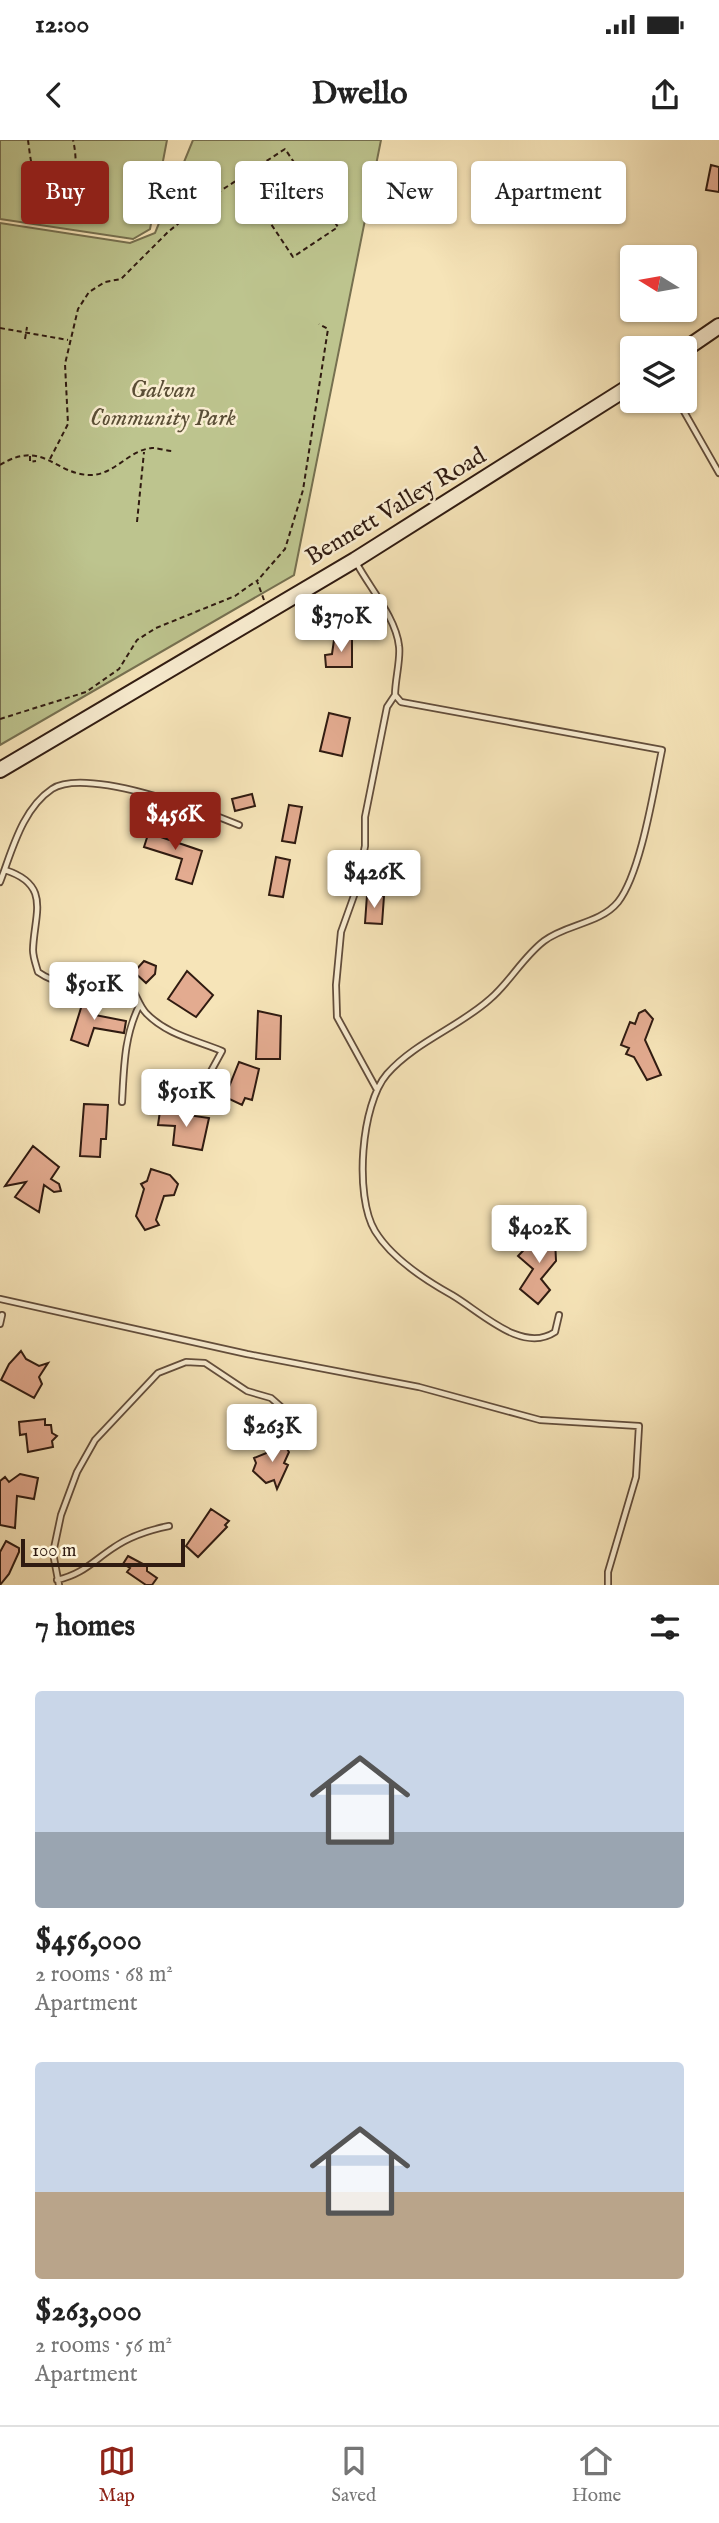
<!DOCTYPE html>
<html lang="en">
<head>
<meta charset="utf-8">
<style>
	body { margin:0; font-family:"IM FELL English",serif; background:#f6f6f6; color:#222; height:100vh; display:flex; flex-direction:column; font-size:26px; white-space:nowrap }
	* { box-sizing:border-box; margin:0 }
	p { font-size:23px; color:#767676 }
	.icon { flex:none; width:38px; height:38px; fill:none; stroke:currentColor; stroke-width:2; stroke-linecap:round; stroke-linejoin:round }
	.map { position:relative; height:1445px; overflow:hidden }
	.sheet { display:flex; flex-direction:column; background:#fff; flex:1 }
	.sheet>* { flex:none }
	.guide { position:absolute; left:21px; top:21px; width:677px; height:63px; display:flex; gap:14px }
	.needle { width:46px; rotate:281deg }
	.buttons { position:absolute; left:620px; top:105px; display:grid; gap:14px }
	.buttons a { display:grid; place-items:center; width:77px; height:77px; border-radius:7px; background:#fff; box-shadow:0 2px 5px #0004; font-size:35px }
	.scale { position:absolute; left:21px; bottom:18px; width:164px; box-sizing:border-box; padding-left:7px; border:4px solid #301b11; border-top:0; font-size:19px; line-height:24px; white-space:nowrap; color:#301b11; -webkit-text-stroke:5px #f9edd1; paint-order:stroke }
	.price { position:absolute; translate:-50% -60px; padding:0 16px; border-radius:7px; background:#fff; color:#222; font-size:23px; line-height:46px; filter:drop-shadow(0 2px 4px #0008) }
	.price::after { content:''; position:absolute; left:50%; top:42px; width:21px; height:16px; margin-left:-10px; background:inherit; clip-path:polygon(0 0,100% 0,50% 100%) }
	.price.current { background:#8f2418; color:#fff }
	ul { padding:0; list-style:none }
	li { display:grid; align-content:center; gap:14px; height:371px; padding:0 35px }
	li span { display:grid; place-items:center; height:217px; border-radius:7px; color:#555 }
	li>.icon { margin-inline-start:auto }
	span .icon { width:126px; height:126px; fill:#fffc; stroke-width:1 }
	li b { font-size:30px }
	h2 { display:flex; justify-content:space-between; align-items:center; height:84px; padding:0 35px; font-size:30px }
	.chip { padding:0 24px; border-radius:7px; background:#fff; box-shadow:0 2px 5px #0004; font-size:24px; line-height:63px }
	.chip.current { background:#8f2418; color:#fff }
	.status { display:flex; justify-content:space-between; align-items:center; height:49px; padding:0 35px; background:#fff; direction:ltr }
	.status svg { height:19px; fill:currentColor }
	header { display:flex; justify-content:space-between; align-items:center; height:91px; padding:0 35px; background:#fff; font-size:32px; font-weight:700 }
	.tab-bar { display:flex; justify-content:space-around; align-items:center; height:98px; border-top:2px solid #e0e0e0; background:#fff; font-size:19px; color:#767676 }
	.tab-bar a { display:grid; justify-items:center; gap:4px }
	.tab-bar .current { color:#8f2418 }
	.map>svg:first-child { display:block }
</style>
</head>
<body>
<div class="status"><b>12:00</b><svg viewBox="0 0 49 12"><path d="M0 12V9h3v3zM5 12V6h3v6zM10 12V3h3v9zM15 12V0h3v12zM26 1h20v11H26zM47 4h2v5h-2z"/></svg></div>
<header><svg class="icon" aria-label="back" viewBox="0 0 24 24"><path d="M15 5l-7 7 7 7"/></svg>Dwello<svg class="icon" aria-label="share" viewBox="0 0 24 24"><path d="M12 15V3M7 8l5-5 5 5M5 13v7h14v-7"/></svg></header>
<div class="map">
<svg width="719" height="1445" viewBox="0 0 719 1445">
	<rect width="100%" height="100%" fill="#f6e4b8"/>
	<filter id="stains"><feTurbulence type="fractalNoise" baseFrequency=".00286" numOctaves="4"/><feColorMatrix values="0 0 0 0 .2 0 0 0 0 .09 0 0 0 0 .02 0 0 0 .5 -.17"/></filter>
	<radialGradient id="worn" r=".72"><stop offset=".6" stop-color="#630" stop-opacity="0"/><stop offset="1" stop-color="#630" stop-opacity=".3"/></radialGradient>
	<path fill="#bdc48e" stroke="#767050" stroke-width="2" d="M0,0H167L150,89L133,99L0,79Z
		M193,0H381L294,435L0,605V83L130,103L155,93Z"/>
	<path fill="#e3ab90" stroke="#301b11" stroke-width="2" d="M711,25L719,27V52L706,50Z
		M352,498V527H326L325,515L332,514L334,500Z
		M329,573L350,578L342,616L320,611Z
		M252,654L255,666L235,671L232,659Z
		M289,665L302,667L295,703L282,701Z
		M153,679L162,682L158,696L202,711L192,744L176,739L182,719L144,707Z
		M276,717L290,720L283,757L269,755Z
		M392,726L408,727L407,752H391Z
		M367,755L384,756L382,784L365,783Z
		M144,821L156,826L155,834L146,843L134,832Z
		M187,831L213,855L196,877L168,859Z
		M85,855L100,860L95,875L126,881L124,893L94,888L88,906L71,900Z
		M645,870L653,879L645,900L661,935L647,940L634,917L626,914L629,908L621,905L630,882L635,884L639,873Z
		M258,871L281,876L280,919H256Z
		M239,922L259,929L252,960L245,958L242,965L225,957Z
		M84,964L108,965L106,999H101L100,1017L80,1016Z
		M160,971L209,978L202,1010L173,1005L175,986L158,985Z
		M33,1006L59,1027L51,1039L59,1044L61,1051L54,1052L44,1045L39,1072L15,1057L26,1042L5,1046Z
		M151,1029L170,1035L178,1044L174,1055L164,1056L156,1080L159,1085L145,1090L136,1076L144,1049L141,1044L147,1041Z
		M544,1089L555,1099L556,1121L541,1139L550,1150L538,1164L520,1149L533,1129L518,1116Z
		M21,1211L26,1219L39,1226L48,1223L39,1237L42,1244L34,1258L1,1240L9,1224Z
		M45,1279V1285H51L52,1293L57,1296L52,1301L53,1307L28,1312L26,1294L20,1295L19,1282Z
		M283,1303L289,1312L284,1323L288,1325L277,1349L274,1340L266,1343L253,1331L256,1323L254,1318L269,1312L273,1304Z
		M20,1334L38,1338L34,1359L17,1356L15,1388L0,1385V1341L5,1337L9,1342Z
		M211,1369L229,1381L225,1385L227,1387L198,1417L186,1406Z
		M6,1401L19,1408V1412L9,1434L0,1445V1412Z
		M128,1416L147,1426V1431L157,1438L152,1445H146L127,1432L130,1428L123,1424Z"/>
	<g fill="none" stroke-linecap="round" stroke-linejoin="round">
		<g stroke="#624d3b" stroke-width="8">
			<path id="lane" d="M678,261L719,333
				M357,424C370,448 396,478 399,506C401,518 395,540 395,555L401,562L662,610C654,648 641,733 618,762C600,784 566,784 544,801C523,817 510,842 490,859C459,887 415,902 387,934C361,964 354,1056 375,1091C392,1119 425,1140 452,1155C481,1172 522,1214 555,1192L559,1175
				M5,730C52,745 34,774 33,810C33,817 36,825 38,832C76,858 91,825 129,844C136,853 139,866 146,873C167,895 196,900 222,911L204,944L212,957L222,961
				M0,742C12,711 22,669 52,649C85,627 203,670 239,685
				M376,948L337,877L336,845L341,792L356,750L365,706V677L387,567L395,555
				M122,962C124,928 124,895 140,864
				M0,1159L247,1214L419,1247L540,1280L639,1286L636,1337L608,1432V1445
				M0,1184L2,1175
				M57,1440C83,1434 92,1422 113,1408C130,1396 149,1390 169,1386
				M59,1445L53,1413L61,1375L77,1332L95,1300L158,1233L186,1222L205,1223L247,1251L271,1258L296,1280"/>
		</g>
		<g stroke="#301b11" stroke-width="18">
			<path id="secondary" d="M684,210L719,186
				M0,630L355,420L632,245"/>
		</g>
		<path stroke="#301b11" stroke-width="2" stroke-dasharray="5 3.5" stroke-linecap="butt" d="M28,0C31,22 33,57 62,58L73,49C76,32 77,17 73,0
			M0,188L68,200
			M25,199L27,187
			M30,316V322L36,321
			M50,319L68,284L65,224L78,169L89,152L105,142L121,139L168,92L211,57L285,9L338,87L293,117L241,39
			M0,325C44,298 55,336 92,335C115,334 129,310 152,308C158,308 167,311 173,311
			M137,382L144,312
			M264,460L257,441L285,409L303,350L328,189L319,184
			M0,579L86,552L119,529L137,500L156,488L235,456L256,441"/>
		<use href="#lane" stroke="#f9edd1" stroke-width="4.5"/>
		<use href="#secondary" stroke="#f9edd1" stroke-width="14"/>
	</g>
	<g text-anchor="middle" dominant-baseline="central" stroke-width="5" stroke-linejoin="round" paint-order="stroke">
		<g font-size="24" font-style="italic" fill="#5a4e36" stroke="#f9edd1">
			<text x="163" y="250">Galvan<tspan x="163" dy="28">Community Park</tspan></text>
		</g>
		<g font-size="24" fill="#301b11" stroke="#f9edd1">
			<text transform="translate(396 367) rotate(-31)">Bennett Valley Road</text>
		</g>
	</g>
	<rect width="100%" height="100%" filter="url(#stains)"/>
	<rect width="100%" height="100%" fill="url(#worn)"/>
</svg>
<div class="buttons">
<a><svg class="needle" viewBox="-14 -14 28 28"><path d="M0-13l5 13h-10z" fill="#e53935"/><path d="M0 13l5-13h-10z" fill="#767676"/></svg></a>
<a><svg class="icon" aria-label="layers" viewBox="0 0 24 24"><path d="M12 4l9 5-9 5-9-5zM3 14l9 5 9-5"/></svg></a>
</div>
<div class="scale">100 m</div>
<b class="price" style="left:341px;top:514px">$370K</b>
<b class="price current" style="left:175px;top:712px">$456K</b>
<b class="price" style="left:374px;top:770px">$426K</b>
<b class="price" style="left:94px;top:882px">$501K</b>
<b class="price" style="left:186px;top:989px">$501K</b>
<b class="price" style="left:539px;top:1125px">$402K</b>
<b class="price" style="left:272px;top:1324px">$263K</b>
<div class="guide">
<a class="chip current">Buy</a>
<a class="chip">Rent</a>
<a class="chip">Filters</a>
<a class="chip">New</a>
<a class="chip">Apartment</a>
</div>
</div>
<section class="sheet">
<h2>7 homes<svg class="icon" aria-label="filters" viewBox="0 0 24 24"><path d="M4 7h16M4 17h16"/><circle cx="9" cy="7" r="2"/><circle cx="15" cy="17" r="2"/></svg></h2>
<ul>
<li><span style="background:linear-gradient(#c9d6e8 65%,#9aa5b1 0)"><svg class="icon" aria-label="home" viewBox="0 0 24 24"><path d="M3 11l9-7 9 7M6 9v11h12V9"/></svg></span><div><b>$456,000</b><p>2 rooms · 68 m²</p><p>Apartment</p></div></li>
<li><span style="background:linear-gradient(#c9d6e8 60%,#b9a48a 0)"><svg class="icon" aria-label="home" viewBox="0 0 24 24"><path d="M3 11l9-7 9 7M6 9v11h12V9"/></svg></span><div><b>$263,000</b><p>2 rooms · 56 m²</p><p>Apartment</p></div></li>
</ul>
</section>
<nav class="tab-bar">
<a class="current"><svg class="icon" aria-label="map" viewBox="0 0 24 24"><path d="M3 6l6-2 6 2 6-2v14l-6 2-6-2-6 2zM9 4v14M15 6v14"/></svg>Map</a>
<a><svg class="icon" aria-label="saved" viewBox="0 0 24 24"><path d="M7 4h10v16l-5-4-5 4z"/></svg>Saved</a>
<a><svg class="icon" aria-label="home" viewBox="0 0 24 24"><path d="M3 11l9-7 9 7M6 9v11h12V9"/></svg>Home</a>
</nav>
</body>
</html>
